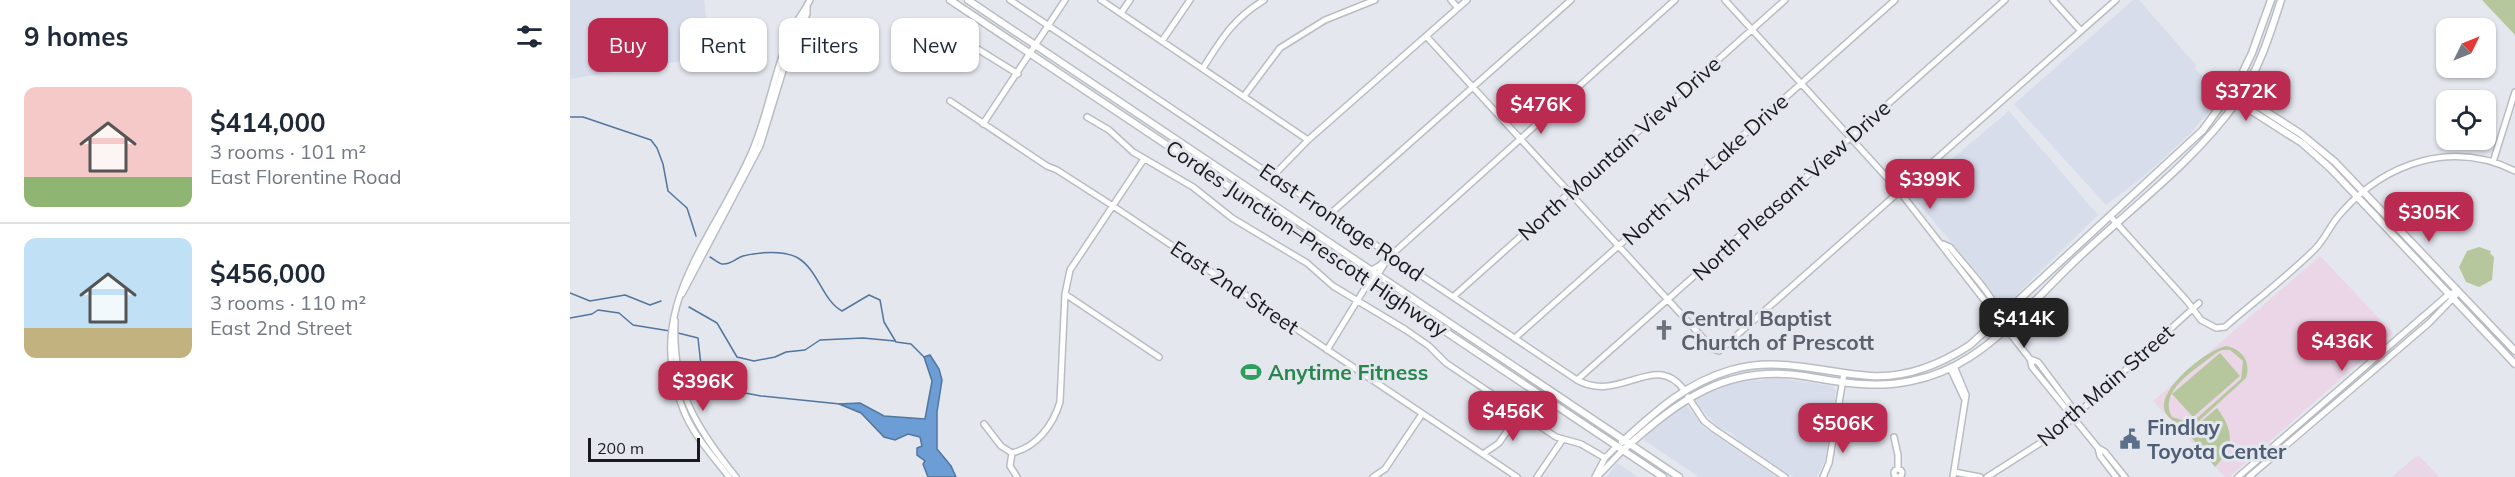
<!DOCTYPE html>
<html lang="en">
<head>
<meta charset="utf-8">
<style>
	body { margin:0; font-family:Mulish,sans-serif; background:#f6f6f7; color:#1f2937; height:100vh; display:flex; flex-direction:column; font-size:22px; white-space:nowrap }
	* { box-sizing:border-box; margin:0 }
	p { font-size:20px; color:#747a83 }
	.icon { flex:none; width:33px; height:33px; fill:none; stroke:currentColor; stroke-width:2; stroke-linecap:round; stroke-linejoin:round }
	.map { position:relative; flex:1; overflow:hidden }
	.side { display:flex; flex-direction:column; background:#fff; width:570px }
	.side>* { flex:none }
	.guide { position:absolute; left:18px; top:18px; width:570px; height:54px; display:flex; gap:12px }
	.needle { width:39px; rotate:47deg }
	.fabs { position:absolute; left:1866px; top:18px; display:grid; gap:12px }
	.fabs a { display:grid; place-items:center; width:60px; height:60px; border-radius:12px; background:#fff; box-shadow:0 2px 4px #0004; font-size:30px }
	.scale { position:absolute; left:18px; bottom:15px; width:112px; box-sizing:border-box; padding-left:6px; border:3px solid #191a1d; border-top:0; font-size:16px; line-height:21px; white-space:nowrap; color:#191a1d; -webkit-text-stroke:4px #e4e7ee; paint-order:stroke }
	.price { position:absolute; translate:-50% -51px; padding:0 14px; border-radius:12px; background:#bb2b51; color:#fff; font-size:20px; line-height:39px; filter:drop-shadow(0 2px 3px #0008) }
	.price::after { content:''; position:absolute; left:50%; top:36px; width:18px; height:14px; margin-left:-9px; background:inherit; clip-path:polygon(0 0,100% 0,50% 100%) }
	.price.active { background:#222; color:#fff }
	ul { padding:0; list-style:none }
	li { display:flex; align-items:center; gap:18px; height:150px; padding:0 24px }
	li+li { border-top:2px solid #e0e1e3 }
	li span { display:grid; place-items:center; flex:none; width:168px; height:120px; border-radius:12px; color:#555 }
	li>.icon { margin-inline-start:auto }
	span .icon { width:72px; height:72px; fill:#fffc; stroke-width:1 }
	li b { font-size:26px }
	h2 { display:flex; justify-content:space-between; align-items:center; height:72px; padding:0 24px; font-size:26px }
	.tag { padding:0 21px; border-radius:12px; background:#fff; box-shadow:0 2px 4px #0004; font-size:21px; line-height:54px }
	.tag.active { background:#bb2b51; color:#fff }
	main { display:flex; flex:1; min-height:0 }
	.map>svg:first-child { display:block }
</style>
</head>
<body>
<main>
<section class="side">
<h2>9 homes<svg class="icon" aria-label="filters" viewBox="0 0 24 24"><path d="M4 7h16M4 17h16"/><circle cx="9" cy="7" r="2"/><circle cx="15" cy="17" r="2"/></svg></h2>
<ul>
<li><span style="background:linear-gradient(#f6c9c9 75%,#8fb573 0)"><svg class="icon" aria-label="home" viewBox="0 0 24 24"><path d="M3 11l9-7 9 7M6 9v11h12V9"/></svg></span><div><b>$414,000</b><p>3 rooms · 101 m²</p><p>East Florentine Road</p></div></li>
<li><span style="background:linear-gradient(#bfe0f5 75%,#c2b280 0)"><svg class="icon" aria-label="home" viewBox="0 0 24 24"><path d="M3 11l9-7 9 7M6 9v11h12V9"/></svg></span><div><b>$456,000</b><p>3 rooms · 110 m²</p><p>East 2nd Street</p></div></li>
</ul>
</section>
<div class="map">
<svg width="1945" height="477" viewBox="0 0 1945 477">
	<rect width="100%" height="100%" fill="#e4e7ee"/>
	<path fill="#d8ddec" d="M0,0H134L141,56L129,64L112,61L0,79Z
		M1563,0H1569L1626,65L1625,69L1653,95L1619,135L1573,177L1536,205L1444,104Z
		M1439,111L1528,215L1435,306L1430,304L1412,278L1340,194Z
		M1209,378L1262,386L1266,391L1255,460L1247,477H1223L1170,442L1162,433L1148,427L1126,403L1128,398L1163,383Z
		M1116,405L1136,429L1207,477H1129L1075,441L1074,438L1100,414Z
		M1047,463L1068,477H1037Z"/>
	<path fill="#ead6e6" d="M1750,256L1823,333L1659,477H1655L1583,401Z"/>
	<path fill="#e9d6e6" d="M1849,456L1869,477H1822L1845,457Z"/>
	<path fill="#b7c79d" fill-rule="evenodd" d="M1912,0H1945V35Z
		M1909,247L1921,251L1920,253L1924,257L1922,280L1909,287L1896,282L1889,267L1897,251Z
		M1657,346C1673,350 1681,362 1676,378L1618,431L1615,428L1617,426C1609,425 1603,422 1597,415C1580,394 1638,348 1657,346ZM1652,350H1660L1673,361L1671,379L1626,419L1618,422L1602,417C1587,390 1628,368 1646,353Z
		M1650,353L1670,376L1623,417L1602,394Z
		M1647,408C1664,431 1665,446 1645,467L1618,433Z"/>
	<path fill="#6c9dd5" stroke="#53769e" stroke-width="1.5" d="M360,355L369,369L372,380L367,412V449L381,466L386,477H358L353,464L355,461L347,455V448L352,446L350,437L338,434L325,440L314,437L291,413L269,404L290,403L314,416L355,419L362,381L354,357Z"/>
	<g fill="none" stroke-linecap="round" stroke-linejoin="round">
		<path stroke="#53769e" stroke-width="1.5" d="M0,117H13L81,140L87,148L93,164L98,191L117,208L126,236
			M140,257C144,259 148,263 152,264C161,265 166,258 173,256C189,252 214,250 228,258C249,271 252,300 272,311L299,295L310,300L314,322L326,342L341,344L354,357
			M0,293L20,301L55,295L80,305L91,301
			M119,307L147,323L167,357L184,361L205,357L216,352L235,350L250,340L293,338L325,341
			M0,318L22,314L28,310L49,313L63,325L100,331
			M108,333L128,338L132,375L138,386L191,396L270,404"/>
		<g stroke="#b9bcc3" stroke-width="8">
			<path id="minor" d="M440,0L1007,380C1050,404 1085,350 1114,390
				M531,0L738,140
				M881,0L888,8
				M1155,0L1330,192L1460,359
				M1483,0L1511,31
				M551,13L560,0
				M856,36L1143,349L1149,351L1546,0
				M592,41L620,0
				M406,48L448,74
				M633,68C652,38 663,19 694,0
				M674,96L710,48L755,20L805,0
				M380,101L477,166L487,170L543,206L947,477
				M517,117L539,130L563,152L623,187L662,218L737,263L763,286L836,330L859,346L876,363L986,437L1011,444L1035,458
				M413,124L495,0
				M1923,162L1945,92
				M703,176L738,140L897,0
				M760,214L1001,0
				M1540,216L1617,301L1631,320L1646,328L1655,327C1685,301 1717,277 1745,249C1756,238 1761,223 1772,212C1816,162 1883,140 1945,171
				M1373,244L1380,247C1393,264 1428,299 1430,319
				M800,271L809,266L1105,0
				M112,294L190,146L219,51L237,14V5
				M495,294L589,357
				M884,296L1215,0
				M105,320C102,389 124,425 166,477
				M945,338L1325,0
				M757,350L800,280L807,276L815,263
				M1380,368L1394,398
				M1007,380L1435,0
				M1118,397L1134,421L1144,429L1215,477
				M1504,417V410L1468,362L1460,359L1462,367L1528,448L1530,456L1546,477
				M414,424L431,446L442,453C467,447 483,425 490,402L495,294L500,270L574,159
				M1324,437L1328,455V469
				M1528,448L1535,452L1555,477
				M442,453L440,466L447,477
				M913,454L929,443L950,412
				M1324 473a4 4 0 1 1 8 0a4 4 0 1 1-8 0Z
				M1384,472L1410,477
				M159,477C142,455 123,435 113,409C72,310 142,241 180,156C198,117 203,74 220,35C225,22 234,12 240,0
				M803,477L815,469L852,414
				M967,477L993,439
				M1025,477L1035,458L1047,446
				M1027,477L1053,450
				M1253,477L1259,463L1274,373
				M1383,477L1396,395L1384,366
				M1417,477L1486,433L1629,303
				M1668,477L1879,294L1888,291
				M1679,477L1859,323L1886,295"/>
		</g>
		<g stroke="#b9bcc3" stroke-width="9">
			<path id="major" d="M380,0L1093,477
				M398,0L1109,477
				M1669,94L1731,134L1765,162L1945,351
				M1667,97L1674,106L1732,143L1760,168L1945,364
				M1052,442C1086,411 1116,383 1161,370C1208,356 1254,373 1301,376C1336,378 1371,364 1400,345L1633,130L1669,80L1682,53L1701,0
				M1053,450C1108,401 1155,364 1234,376C1270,382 1304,389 1341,381C1362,377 1383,368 1400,357C1440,331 1472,292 1507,259C1562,207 1624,162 1668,100C1689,70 1700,34 1711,0"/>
		</g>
		<use href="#minor" stroke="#fff" stroke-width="5"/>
		<use href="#major" stroke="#fff" stroke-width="6"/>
	</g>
	<defs>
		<g id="church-bare" transform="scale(1.62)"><path d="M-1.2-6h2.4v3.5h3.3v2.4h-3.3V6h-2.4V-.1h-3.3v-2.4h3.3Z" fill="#6b7280" stroke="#e4e7ee" stroke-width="2.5" paint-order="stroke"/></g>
		<g id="stadium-bare" transform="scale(1.62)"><path d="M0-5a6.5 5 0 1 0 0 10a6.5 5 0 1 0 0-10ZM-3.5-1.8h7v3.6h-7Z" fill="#2e9e5b" stroke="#e4e7ee" stroke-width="2.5" paint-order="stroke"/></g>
		<g id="civic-bare" transform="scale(1.62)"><path d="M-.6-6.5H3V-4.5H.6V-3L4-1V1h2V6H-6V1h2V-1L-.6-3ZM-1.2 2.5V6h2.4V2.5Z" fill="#5c6f8a" stroke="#e4e7ee" stroke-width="2.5" paint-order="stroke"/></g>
	</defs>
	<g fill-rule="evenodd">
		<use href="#church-bare" x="1094" y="330"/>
		<use href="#stadium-bare" x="681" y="372"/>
		<use href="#civic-bare" x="1560" y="439"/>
	</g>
	<g text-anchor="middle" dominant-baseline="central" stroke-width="6" stroke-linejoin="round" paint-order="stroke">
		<g font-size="21" fill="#191a1d" stroke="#e4e7ee">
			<text transform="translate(1049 148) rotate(-42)">North Mountain View Drive</text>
			<text transform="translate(1135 169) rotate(-42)">North Lynx Lake Drive</text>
			<text transform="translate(1221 190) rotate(-42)">North Pleasant View Drive</text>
			<text transform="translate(772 222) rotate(34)">East Frontage Road</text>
			<text transform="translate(737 238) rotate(34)">Cordes Junction–Prescott Highway</text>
			<text transform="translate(665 287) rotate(34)">East 2nd Street</text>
			<text transform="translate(1535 385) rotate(-41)">North Main Street</text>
		</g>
		<g font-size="21" font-weight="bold" fill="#5b616d" stroke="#e4e7ee" text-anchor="start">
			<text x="1111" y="318">Central Baptist<tspan x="1111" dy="24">Churtch of Prescott</tspan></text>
		</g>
		<g font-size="21" font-weight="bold" fill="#27864d" stroke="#e4e7ee" text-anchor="start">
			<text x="698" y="372">Anytime Fitness</text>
		</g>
		<g font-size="21" font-weight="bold" fill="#4e5e75" stroke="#e4e7ee" text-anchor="start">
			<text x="1577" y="427">Findlay<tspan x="1577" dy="24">Toyota Center</tspan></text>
		</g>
	</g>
</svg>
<div class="fabs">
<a><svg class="needle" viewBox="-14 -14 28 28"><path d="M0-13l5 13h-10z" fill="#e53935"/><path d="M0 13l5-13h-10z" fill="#747a83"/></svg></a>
<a><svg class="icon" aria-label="locate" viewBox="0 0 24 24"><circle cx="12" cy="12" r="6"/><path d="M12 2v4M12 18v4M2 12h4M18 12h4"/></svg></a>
</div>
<div class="scale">200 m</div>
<b class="price" style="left:1676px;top:122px">$372K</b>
<b class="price" style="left:971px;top:135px">$476K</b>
<b class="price" style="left:1360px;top:210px">$399K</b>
<b class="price" style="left:1859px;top:243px">$305K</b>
<b class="price active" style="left:1454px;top:349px">$414K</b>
<b class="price" style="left:1772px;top:372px">$436K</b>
<b class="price" style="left:133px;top:412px">$396K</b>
<b class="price" style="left:943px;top:442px">$456K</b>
<b class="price" style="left:1273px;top:454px">$506K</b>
<div class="guide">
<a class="tag active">Buy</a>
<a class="tag">Rent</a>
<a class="tag">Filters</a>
<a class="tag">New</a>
</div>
</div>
</main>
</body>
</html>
